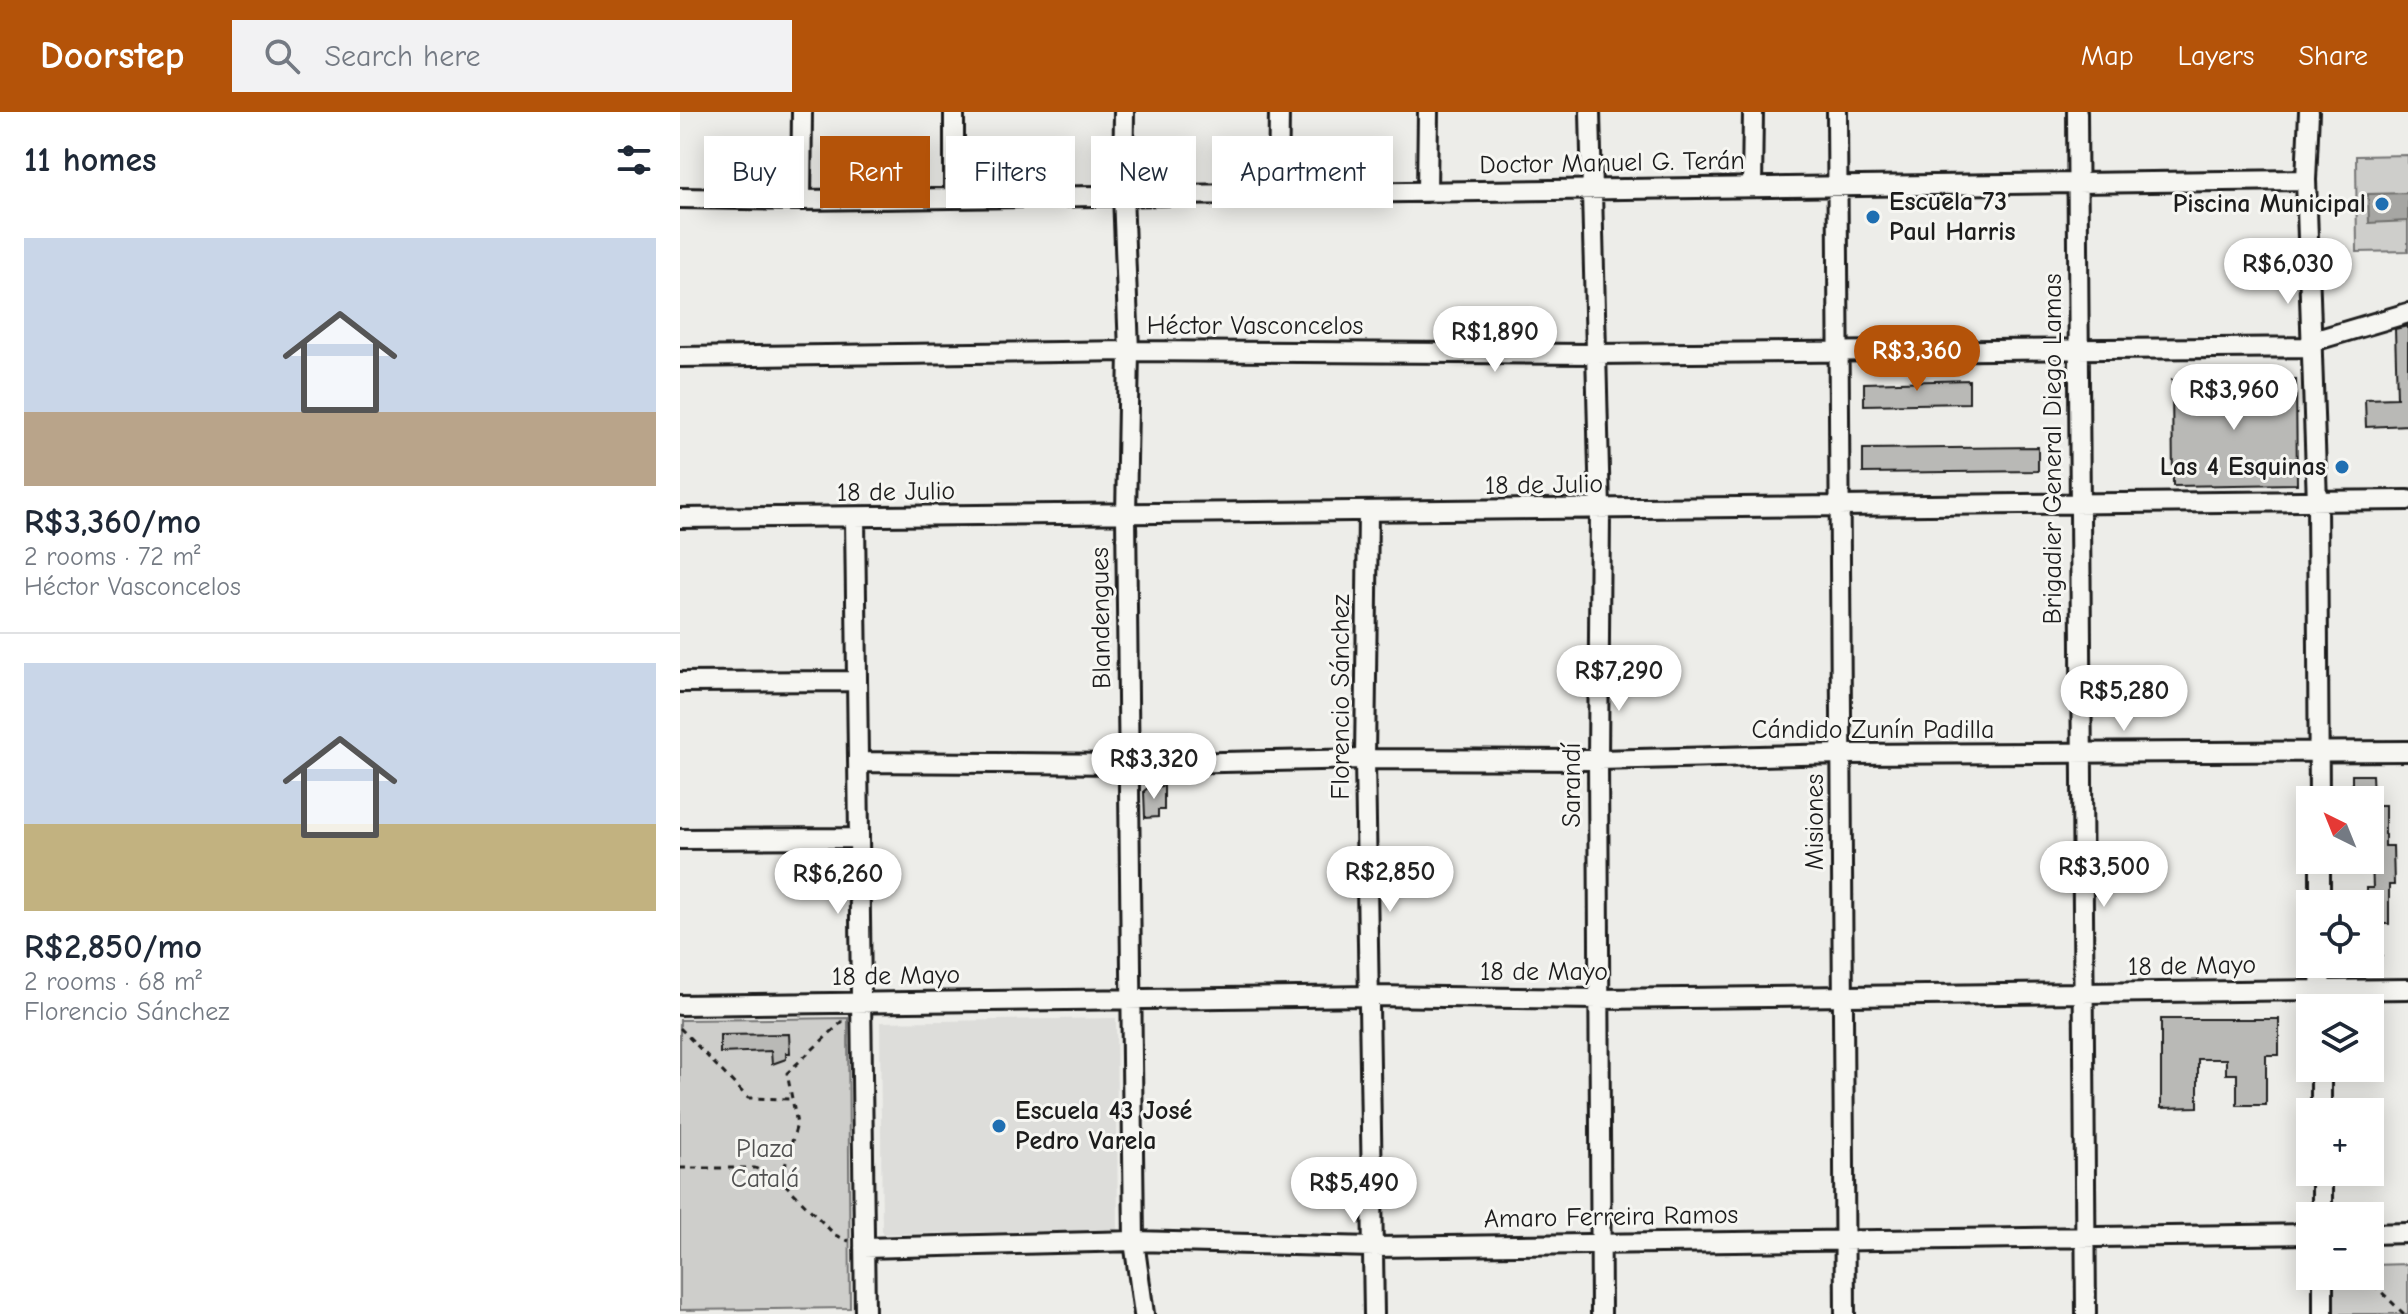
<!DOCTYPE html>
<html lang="en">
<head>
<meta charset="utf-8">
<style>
	body { margin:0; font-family:"Comic Neue",sans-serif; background:#f2f2f3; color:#1f2937; height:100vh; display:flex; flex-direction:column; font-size:30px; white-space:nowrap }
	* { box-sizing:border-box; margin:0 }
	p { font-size:26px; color:#747a83 }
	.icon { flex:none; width:44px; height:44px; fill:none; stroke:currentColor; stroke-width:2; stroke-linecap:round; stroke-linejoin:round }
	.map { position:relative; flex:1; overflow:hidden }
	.details { display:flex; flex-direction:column; background:#fff; width:680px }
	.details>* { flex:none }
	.guide { position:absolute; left:24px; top:24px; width:760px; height:72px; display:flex; gap:16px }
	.needle { width:52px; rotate:317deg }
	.tools { position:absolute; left:1616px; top:674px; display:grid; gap:16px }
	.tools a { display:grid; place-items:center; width:88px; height:88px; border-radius:0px; background:#fff; box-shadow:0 4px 20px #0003; font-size:40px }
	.price { position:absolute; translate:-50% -68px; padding:0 18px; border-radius:28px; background:#fff; color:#222; font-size:26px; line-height:52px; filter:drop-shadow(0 2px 4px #0008) }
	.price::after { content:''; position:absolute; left:50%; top:48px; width:24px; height:18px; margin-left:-12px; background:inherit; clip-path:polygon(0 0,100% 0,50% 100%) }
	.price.current { background:#b45309; color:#fff }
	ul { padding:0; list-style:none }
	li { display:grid; align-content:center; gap:16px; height:424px; padding:0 24px }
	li+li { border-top:2px solid #e0e1e3 }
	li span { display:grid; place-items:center; height:248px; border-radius:0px; color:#555 }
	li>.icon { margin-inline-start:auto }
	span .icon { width:144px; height:144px; fill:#fffc; stroke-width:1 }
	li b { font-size:34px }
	h2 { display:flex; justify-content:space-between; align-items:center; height:96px; padding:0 24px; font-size:34px }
	.pill { padding:0 28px; border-radius:0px; background:#fff; box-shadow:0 4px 20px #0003; font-size:28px; line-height:72px }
	.pill.current { background:#b45309; color:#fff }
	header { display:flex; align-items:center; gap:48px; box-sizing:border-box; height:112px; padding:0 40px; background:#b45309; color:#fff }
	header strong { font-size:38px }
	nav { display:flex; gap:44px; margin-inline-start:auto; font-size:28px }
	.search { width:560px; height:72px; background:#f2f2f3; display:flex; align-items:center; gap:20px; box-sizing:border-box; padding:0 28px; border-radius:0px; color:#747a83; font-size:30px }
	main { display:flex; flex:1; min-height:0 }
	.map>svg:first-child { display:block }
</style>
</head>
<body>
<header>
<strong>Doorstep</strong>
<div class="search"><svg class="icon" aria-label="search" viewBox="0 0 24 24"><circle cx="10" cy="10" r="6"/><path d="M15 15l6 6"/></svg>Search here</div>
<nav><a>Map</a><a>Layers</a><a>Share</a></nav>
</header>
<main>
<section class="details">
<h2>11 homes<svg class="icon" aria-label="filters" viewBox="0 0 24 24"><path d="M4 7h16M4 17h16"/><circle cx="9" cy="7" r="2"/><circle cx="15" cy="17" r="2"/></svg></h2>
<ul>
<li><span style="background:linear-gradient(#c9d6e8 70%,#b9a48a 0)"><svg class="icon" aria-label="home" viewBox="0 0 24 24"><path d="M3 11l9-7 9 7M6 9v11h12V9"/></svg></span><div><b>R$3,360/mo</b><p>2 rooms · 72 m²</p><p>Héctor Vasconcelos</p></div></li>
<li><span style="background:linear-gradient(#c9d6e8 65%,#c2b280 0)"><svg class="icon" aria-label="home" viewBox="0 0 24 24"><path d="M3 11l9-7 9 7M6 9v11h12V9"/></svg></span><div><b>R$2,850/mo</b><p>2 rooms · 68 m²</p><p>Florencio Sánchez</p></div></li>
</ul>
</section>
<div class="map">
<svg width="1728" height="1202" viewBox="0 0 1728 1202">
	<rect width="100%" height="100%" fill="#edede9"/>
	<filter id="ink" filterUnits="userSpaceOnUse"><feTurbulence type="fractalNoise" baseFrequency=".0125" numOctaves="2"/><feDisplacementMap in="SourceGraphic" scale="16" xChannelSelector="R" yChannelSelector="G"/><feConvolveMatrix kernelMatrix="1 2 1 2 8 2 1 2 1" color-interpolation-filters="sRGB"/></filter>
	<g filter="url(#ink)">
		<path fill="#ddddda" d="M436,906L438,1118L202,1122L200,910Z"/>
		<path fill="#cececb" stroke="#757574" stroke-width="2" d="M1728,43V139L1677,140L1676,44Z
			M168,906L170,1196L0,1198V908Z
			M1728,1152V1202H1654V1164H1690V1153Z"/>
		<path fill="#a6a6a3" stroke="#6f6f6d" stroke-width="2" d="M1728,81V109L1689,111L1688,82Z"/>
		<path fill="#b9b9b6" stroke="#1c1c1c" stroke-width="2" d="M1728,214V313L1686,315L1685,287L1717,286L1715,217Z
			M1616,267L1617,372L1493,374L1492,268Z
			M1289,268V291L1184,293V271Z
			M1358,335V359L1183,361V337Z
			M1672,663H1692L1693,683H1672Z
			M484,674V698H478V705L465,706L464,679L469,675Z
			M1690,693H1705V734H1713L1714,773H1709V812H1701L1702,843H1690V792H1686V776H1693Z
			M1481,907H1599V943H1586V993H1557V962H1546V947H1518V995L1481,996Z
			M109,922L110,941H106V947L92,952L91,939L40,941V923Z"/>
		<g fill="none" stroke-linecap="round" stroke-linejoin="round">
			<g stroke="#1c1c1c" stroke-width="24">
				<path id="minor" d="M274,0V86
					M444,0L443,82L449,239L446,403L454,1129L464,1202
					M910,0L920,398L918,648L921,1202
					M1157,0L1165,1202
					M1397,0L1406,1202
					M1629,0L1626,68L1637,390L1639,688
					M1072,75L1073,0
					M747,80L748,0
					M598,82L599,0
					M0,86L121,88L1626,68
					M121,88L122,0
					M1630,230L1728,201
					M0,245L449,239L916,242L1630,235
					M688,401L685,647L694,1202
					M0,406L1728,388
					M175,407L185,1202
					M0,570L175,569
					M178,650L450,652L685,647L918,648L1161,642L1728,639
					M0,727L178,726
					M1640,748V792
					M1640,852L1641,896
					M0,893L691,884L919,887L1728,877
					M1641,956V1000
					M1642,1060V1104
					M1690,1122L1728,1121
					M184,1136L454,1129L694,1135L1630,1122
					M1643,1164V1202"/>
			</g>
			<path stroke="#1c1c1c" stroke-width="3" stroke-dasharray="6 6" stroke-linecap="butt" d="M163,909L107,961L117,1012L101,1068L155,1123L169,1129
				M0,916L68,986L111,987
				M0,1056H75L101,1068
				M1685,1164L1724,1202"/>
			<use href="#minor" stroke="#f6f6f2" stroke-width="18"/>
		</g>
	</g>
	<g fill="#1f6fb2" stroke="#f6f6f2" stroke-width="3">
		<circle cx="1702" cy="92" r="8"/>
		<circle cx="1193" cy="105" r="8"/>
		<circle cx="1662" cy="355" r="8"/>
		<circle cx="319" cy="1014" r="8"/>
	</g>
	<g text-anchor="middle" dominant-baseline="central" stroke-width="6" stroke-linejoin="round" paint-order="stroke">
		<g font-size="26" fill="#1c1c1c" stroke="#f6f6f2">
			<text transform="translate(932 51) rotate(-1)">Doctor Manuel G. Terán</text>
			<text x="575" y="214">Héctor Vasconcelos</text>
			<text transform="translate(1373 337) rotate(-90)">Brigadier General Diego Lamas</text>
			<text transform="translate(864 373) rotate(-1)">18 de Julio</text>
			<text transform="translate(216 380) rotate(-1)">18 de Julio</text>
			<text transform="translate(421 506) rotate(-91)">Blandengues</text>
			<text transform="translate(661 585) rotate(-90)">Florencio Sánchez</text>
			<text x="1193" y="618">Cándido Zunín Padilla</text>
			<text transform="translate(892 673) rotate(-90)">Sarandí</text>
			<text transform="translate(1135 710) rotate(-90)">Misiones</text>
			<text transform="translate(1512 854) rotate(-1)">18 de Mayo</text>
			<text x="864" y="860">18 de Mayo</text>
			<text transform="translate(216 864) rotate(-1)">18 de Mayo</text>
			<text transform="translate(931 1105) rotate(-1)">Amaro Ferreira Ramos</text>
		</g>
		<g font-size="26" font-weight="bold" fill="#1c1c1c" stroke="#f6f6f2" text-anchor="start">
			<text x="1209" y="90">Escuela 73<tspan x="1209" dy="30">Paul Harris</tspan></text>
			<text x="1686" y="92" text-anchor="end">Piscina Municipal</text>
			<text x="1646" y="355" text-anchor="end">Las 4 Esquinas</text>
			<text x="335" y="999">Escuela 43 José<tspan x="335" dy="30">Pedro Varela</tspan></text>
		</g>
		<g font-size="26" fill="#515151" stroke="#f6f6f2">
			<text x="85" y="1037">Plaza<tspan x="85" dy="30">Catalá</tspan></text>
		</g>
	</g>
</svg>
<div class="tools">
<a><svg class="needle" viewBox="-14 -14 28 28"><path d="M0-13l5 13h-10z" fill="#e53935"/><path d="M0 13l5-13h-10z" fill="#747a83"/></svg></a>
<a><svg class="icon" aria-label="locate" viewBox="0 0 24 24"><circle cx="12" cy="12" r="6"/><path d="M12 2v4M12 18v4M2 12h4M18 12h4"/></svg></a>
<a><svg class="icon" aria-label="layers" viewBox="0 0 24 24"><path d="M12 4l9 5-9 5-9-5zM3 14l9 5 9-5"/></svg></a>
<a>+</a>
<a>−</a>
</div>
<b class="price" style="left:1608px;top:194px">R$6,030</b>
<b class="price" style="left:815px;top:262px">R$1,890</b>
<b class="price current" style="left:1237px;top:281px">R$3,360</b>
<b class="price" style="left:1554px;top:320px">R$3,960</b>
<b class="price" style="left:939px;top:601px">R$7,290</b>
<b class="price" style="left:1444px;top:621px">R$5,280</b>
<b class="price" style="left:474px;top:689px">R$3,320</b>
<b class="price" style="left:1424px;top:797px">R$3,500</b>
<b class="price" style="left:710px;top:802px">R$2,850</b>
<b class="price" style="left:158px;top:804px">R$6,260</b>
<b class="price" style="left:674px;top:1113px">R$5,490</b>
<div class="guide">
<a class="pill">Buy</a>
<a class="pill current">Rent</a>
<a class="pill">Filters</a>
<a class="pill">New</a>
<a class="pill">Apartment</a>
</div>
</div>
</main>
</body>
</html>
